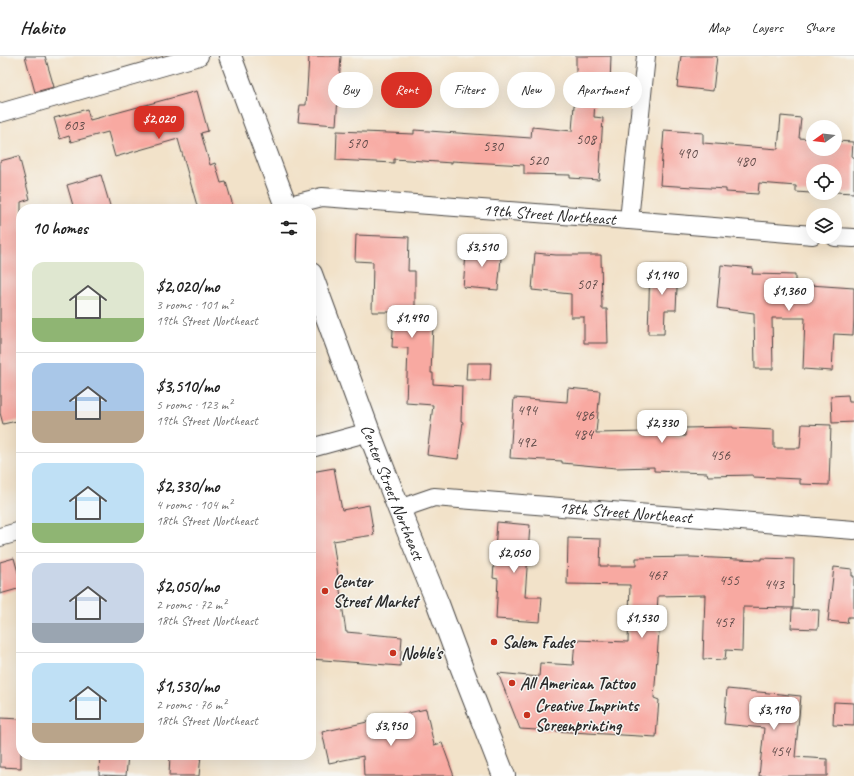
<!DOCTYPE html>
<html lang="en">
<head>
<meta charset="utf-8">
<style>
	body { margin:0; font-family:Caveat,sans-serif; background:#f6f6f6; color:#222; height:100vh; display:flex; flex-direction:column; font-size:15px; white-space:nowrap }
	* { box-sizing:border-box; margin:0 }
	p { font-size:13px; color:#767676 }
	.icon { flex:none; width:22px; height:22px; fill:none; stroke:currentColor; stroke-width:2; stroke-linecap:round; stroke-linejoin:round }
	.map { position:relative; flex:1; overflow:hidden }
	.sheet { position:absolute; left:16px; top:148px; width:300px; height:556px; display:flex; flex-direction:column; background:#fff; border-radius:16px; box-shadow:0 4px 16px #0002 }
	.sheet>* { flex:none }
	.banner { position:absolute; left:328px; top:16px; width:380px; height:36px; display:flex; gap:8px }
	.needle { width:26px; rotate:255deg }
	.fabs { position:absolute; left:806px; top:64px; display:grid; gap:8px }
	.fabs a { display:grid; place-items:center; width:36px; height:36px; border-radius:50%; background:#fff; box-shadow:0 4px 16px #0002; font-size:20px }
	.price { position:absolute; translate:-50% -34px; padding:0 9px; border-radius:8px; background:#fff; color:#222; font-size:13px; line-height:26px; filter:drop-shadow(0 1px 2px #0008) }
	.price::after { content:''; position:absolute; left:50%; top:24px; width:12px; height:9px; margin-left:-6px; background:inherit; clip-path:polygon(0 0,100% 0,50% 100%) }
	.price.active { background:#d93025; color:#fff }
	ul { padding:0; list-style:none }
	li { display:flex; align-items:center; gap:12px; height:100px; padding:0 16px }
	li+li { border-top:1px solid #e0e0e0 }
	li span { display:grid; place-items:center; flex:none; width:112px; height:80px; border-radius:12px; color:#555 }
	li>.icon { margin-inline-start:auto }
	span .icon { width:48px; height:48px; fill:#fffc; stroke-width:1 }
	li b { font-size:17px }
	h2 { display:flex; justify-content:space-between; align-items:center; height:48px; padding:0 16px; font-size:17px }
	.chip { padding:0 14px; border-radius:18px; background:#fff; box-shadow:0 4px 16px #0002; font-size:14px; line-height:36px }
	.chip.active { background:#d93025; color:#fff }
	header { display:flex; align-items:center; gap:24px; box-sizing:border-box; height:56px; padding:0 20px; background:#fff; border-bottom:1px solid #e0e0e0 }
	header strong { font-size:19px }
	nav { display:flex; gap:22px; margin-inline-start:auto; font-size:14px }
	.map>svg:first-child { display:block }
</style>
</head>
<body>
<header>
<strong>Habito</strong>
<nav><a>Map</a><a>Layers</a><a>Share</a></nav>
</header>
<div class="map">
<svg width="854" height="720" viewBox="0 0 854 720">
	<rect width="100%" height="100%" fill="#f6f6f2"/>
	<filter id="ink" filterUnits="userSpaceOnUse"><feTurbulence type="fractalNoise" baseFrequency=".025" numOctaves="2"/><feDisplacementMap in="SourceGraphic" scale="8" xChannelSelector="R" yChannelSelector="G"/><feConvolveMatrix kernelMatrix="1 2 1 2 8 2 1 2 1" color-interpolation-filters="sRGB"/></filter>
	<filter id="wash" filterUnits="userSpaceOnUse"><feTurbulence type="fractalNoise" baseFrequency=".012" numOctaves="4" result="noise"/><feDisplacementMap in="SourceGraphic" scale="16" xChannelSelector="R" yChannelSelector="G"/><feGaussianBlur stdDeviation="0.9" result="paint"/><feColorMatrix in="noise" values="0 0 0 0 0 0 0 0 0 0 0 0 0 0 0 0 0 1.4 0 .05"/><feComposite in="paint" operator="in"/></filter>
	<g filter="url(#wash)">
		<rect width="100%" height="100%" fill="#f2e2c9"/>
		<g id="blocks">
			<path fill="#f8a9a1" d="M25,0H45L54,31L35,36Z
				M309,0H341L336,69L298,66L300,49H306Z
				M576,0H611L610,28L596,27L594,61L603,62L599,124L570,122V119L524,118V109L452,105V107L394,103V107L336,104L337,75L414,78V74L531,82L532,71L572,75L574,49H576Z
				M681,0H717L713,35L677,31Z
				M197,35L208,75L201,77L210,109L215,107L221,127L226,126L234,153H198L178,83L115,101L108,76L71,86L69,80L60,83L54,62L87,53L90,64Z
				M781,60L801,62L799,82L813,83V93H835V85L853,86L852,101H854V137L835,136V115H813V137H825V138L796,136V130L759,127L758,138L726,136V133L660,129L664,74L703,77V87L778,93Z
				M19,100L30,143L21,146V364L3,368L0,357V105Z
				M101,119L111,153H74L67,129Z
				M356,179L409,181L408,215H415V267L433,268L431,317H433V328L462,330L461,365L463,366L458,403L427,399L433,349L406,347L408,292L392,291L394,256H372L373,206L355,205Z
				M467,189L502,192L498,234L463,231Z
				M535,197L556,199H601L602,253H607L608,287H584V261H571V238L532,234Z
				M650,209L678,210L676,254H665L664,278H648Z
				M721,209L753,212L752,218L795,219V228L854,232V263L853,279L834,278L832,315L803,313L805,262H772L773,313H755L754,257L717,252Z
				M467,307H491L490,324H466Z
				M568,332L600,335L596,377L647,376V378L685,380V372L733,371V372L774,374V392H800L802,368L831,369L829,429L800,428V423L753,421V419L708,420L707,417L654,415V411L616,412L562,407V405L510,402L514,342L567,346Z
				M848,339L849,346H854V366L832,367L831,340Z
				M334,412L342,454L369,449L374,479L333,485L346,576L402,581L400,610L311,603V416Z
				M497,466L530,469L525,541H542L540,566L496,563L498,523L493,522Z
				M568,482L601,483L600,510H636V502L691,501L761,504V502L794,503L793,552L743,551L742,595L726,594L725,604L703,603L705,539L658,540L656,575H659L654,642L659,644L656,681L520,673L498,617L539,621L540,607L573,609L575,584L628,586L630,529L567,528Z
				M14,502L21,527V532L0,538V506Z
				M834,511L852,513V520H854V561H848L847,567L828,565Z
				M792,553L819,554L818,573L791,572Z
				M727,633L801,640L795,701L827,703V720H759L764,672L724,668Z
				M834,646L854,647V670L833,669Z
				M426,653L434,689L442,687L454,720H364L363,700L329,707L322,676Z
				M0,662L21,663V712L0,711Z
				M100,699H128L126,720L99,719Z
				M170,699H201L199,720H169Z"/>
		</g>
	</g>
	<g filter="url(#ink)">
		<use href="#blocks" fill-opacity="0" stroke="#494643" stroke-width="1"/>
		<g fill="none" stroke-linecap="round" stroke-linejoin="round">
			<g stroke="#494643" stroke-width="20">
				<g id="street">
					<path d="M0,57L199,0"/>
					<path id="s1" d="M286,150L322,141L629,164L813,179"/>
					<path d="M629,164L646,0"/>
					<path d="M835,181L854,182"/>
					<path d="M311,392L369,376"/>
					<path id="s2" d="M399,453L434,441L854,474"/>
					<path d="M0,481L21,475"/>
				</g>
			</g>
			<g stroke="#494643" stroke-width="24">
				<g id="secondary">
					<path d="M230,0L287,153"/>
					<path id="s3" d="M311,218L369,376L399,453L438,548L461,610L504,720"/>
				</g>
			</g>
			<use href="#street" stroke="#fff" stroke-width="18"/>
			<use href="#secondary" stroke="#fff" stroke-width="22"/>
		</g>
	</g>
	<g fill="#c8321e" stroke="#f6f6f2" stroke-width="1.5">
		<circle cx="325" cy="535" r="4"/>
		<circle cx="494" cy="586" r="4"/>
		<circle cx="393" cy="597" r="4"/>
		<circle cx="512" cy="627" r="4"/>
		<circle cx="527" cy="659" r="4"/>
	</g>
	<g text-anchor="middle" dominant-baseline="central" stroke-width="3" stroke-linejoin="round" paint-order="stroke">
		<g font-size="15" fill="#5e4a48">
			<text x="74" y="69">603</text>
			<text x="586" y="83">508</text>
			<text x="357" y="87">570</text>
			<text x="493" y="90">530</text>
			<text x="687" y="97">490</text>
			<text x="538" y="104">520</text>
			<text x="745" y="105">480</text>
			<text x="587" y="228">507</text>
			<text x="527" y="354">494</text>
			<text x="584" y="359">486</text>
			<text x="583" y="378">484</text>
			<text x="526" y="386">492</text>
			<text x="720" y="399">456</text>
			<text x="657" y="519">467</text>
			<text x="729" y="524">455</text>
			<text x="774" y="528">443</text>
			<text x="724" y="566">457</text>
			<text x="780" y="695">454</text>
		</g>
		<g font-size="17" fill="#2b2b2b" stroke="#f6f6f2">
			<text stroke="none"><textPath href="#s1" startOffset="265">19th Street Northeast</textPath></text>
			<text stroke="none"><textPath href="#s3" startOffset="233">Center Street Northeast</textPath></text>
			<text stroke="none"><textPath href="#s2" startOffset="229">18th Street Northeast</textPath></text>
		</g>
		<g font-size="17" font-weight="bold" fill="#2b2b2b" stroke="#f6f6f2" text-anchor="start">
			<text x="333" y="525">Center<tspan x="333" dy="20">Street Market</tspan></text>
			<text x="502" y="586">Salem Fades</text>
			<text x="401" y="597">Noble's</text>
			<text x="520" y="627">All American Tattoo</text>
			<text x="535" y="649">Creative Imprints<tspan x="535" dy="20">Screenprinting</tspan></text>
		</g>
	</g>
</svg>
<div class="fabs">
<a><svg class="needle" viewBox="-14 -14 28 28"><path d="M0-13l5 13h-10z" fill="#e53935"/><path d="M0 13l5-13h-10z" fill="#767676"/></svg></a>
<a><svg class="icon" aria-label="locate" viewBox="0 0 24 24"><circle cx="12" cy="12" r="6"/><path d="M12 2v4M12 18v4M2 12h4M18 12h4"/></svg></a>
<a><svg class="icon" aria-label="layers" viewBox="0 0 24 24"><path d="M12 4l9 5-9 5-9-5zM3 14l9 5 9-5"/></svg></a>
</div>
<b class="price active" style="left:159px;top:84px">$2,020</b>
<b class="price" style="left:482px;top:212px">$3,510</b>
<b class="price" style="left:662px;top:240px">$1,140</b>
<b class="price" style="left:789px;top:256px">$1,360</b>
<b class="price" style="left:412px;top:283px">$1,490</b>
<b class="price" style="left:662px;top:388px">$2,330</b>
<b class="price" style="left:514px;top:518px">$2,050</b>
<b class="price" style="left:642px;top:583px">$1,530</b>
<b class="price" style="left:774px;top:675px">$3,190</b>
<b class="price" style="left:391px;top:691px">$3,950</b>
<div class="banner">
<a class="chip">Buy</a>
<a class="chip active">Rent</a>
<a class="chip">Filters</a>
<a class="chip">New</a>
<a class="chip">Apartment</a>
</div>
<section class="sheet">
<h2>10 homes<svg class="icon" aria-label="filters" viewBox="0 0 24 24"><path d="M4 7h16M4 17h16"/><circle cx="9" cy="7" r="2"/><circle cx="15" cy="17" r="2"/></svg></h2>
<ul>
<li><span style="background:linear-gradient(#dfe7d0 70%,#8fb573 0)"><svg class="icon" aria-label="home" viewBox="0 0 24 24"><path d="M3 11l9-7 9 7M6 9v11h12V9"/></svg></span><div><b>$2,020/mo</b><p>3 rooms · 101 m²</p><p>19th Street Northeast</p></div></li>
<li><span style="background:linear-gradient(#a9c7e8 60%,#b9a48a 0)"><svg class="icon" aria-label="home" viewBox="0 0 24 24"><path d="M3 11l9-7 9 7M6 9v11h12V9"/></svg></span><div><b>$3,510/mo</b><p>5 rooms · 123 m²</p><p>19th Street Northeast</p></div></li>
<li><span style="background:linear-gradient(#bfe0f5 75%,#8fb573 0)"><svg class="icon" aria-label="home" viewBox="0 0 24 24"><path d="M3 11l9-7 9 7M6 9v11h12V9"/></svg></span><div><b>$2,330/mo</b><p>4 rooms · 104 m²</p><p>18th Street Northeast</p></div></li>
<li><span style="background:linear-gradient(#c9d6e8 75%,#9aa5b1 0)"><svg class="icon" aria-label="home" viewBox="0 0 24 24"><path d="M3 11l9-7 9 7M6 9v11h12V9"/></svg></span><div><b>$2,050/mo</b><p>2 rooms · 72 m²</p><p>18th Street Northeast</p></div></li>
<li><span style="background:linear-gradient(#bfe0f5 75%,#b9a48a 0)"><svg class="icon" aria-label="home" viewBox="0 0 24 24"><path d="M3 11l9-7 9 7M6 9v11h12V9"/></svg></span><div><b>$1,530/mo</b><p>2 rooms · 76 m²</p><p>18th Street Northeast</p></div></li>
</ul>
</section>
</div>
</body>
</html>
